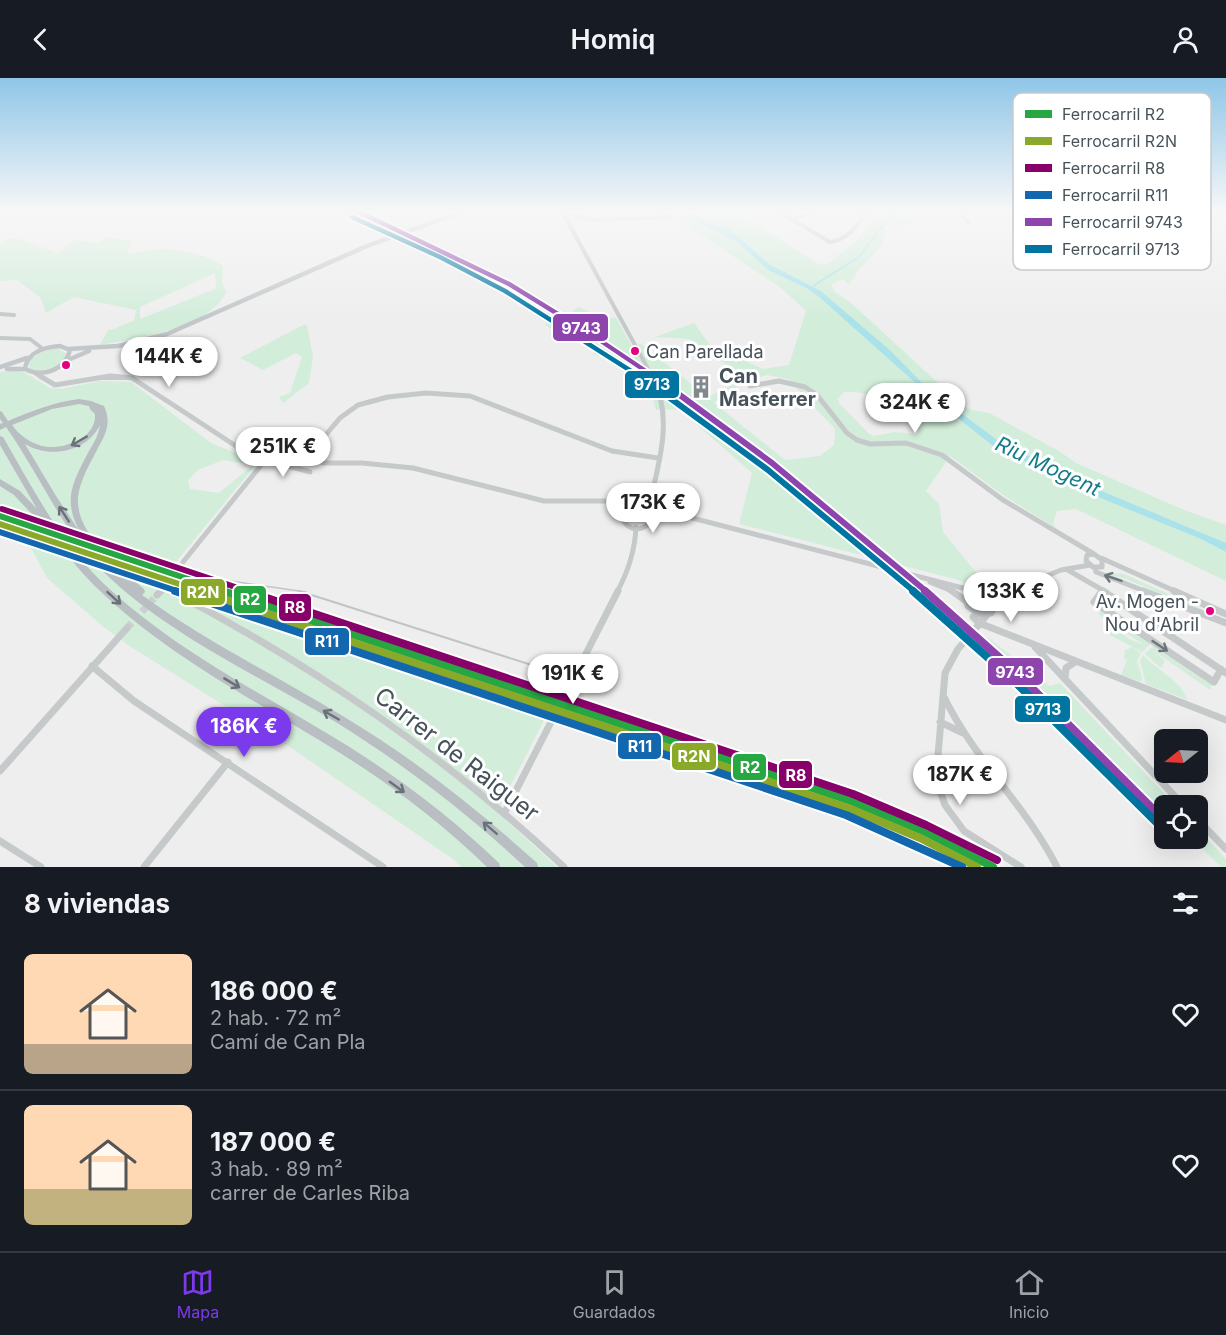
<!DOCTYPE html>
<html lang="es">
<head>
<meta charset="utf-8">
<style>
	body { margin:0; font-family:Inter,sans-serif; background:#20242c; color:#f1f3f6; height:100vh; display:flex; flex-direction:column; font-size:22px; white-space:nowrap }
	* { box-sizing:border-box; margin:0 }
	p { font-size:20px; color:#9ea1a6 }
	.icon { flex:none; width:33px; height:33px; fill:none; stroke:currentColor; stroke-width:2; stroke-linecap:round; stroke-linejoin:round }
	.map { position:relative; height:789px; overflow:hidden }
	.details { display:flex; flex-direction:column; background:#171b24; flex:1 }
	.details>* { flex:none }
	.needle { width:39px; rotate:252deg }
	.fabs { position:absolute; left:1154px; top:651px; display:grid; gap:12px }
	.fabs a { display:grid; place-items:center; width:54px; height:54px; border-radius:9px; background:#171b24; box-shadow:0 6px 24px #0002; font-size:30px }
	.price { position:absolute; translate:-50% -51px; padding:0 14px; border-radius:21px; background:#fff; color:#222; font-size:20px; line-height:39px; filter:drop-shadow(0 2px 3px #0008) }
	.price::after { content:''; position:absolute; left:50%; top:36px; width:18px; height:14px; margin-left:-9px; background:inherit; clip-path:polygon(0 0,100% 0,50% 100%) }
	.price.current { background:#7c3aed; color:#fff }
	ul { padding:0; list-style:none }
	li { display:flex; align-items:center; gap:18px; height:150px; padding:0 24px }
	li+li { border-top:2px solid #363941 }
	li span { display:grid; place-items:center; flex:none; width:168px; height:120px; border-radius:9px; color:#555 }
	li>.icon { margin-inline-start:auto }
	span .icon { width:72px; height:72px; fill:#fffc; stroke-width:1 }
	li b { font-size:26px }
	h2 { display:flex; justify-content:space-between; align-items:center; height:72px; padding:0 24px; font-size:26px }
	header { display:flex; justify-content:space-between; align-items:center; height:78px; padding:0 24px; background:#171b24; font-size:27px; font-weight:600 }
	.menu { display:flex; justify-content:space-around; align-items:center; height:84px; border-top:2px solid #363941; background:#171b24; font-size:16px; color:#9ea1a6 }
	.menu a { display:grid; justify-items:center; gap:3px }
	.menu .current { color:#7c3aed }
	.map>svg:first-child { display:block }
</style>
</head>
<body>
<header><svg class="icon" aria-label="back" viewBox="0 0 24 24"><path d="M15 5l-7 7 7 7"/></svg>Homiq<svg class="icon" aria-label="person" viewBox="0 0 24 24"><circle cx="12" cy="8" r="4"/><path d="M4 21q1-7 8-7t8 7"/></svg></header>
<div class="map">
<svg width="1226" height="789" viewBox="0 0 1226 789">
	<rect width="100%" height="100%" fill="#eee"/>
	<path fill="#d2edda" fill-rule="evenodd" d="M668,132H682L696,144L737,164L768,192L806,210L818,218L929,317L993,368L1103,421L1201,461L1226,474V503L1076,431L1057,433L1053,445L1056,450L1003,417L950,378L926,413L939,426L943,454L992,514L955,501L739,446L752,395L679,331L656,332L650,309L639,292L593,276L597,271L558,256L544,246L560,244L563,241L664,307L669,304L569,237L578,229L602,239L616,240L632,268L641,266L708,319L742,302L739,295L689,261L655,259L694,245L710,267L763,291L789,287L806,233L781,210L677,141ZM767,297L788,301L835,351L834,367L820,378L785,382L714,325C728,311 748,303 767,297ZM844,314C870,312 882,323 894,344L910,345L919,351L917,356L894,354L874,358L869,356L839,325L838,321ZM730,347L767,375V376L760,380L726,351Z
		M691,132H735L818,186L826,187L856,163L876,138L888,135L891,132H915L910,136L914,145L884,149L883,166L857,194L849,207L843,201L831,206L835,214L850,224L961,326L971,332L989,335L1059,373L1076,385L1184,432L1226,447V465L1097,411L1000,364L926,309L892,274L821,213L769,186L732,153L704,143Z
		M107,159L130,163L131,167L127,172L130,176C139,174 149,172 159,171C175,171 213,177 223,189L222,204L226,214C211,250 134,261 100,267L108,252C118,251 124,245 134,243L136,232L74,219L46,235L41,220L17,202L0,203V167L10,160C26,161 43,171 59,175L73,162L99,165ZM215,195L216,210L212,212L140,241V229Z
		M303,247H307L313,279L309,305L283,325L279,319L290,315L302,279L296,275L263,292L240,280Z
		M57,270L67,276C61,291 45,295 30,291L28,285C36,275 45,272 57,270Z
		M20,292L50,310L61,311L100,303L131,304L211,365L258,384L171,490L114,473L113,481L262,534L551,629L497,734L557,789H461L453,781L284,665L128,567L105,550L47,500L22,453L36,457V447L0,434V294ZM223,382L253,387L219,415L190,411L188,402L198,392Z
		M1098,494L1124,496L1226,542L1179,524L1126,501Z
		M1101,532L1150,566L1142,574L1110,557L1108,554L1113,548L1129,561L1144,567L1098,536Z
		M987,559L1050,608L1060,605L1175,727L1164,728V757L978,566Z
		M1153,568L1207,604L1213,605L1210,612L1153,572L1165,583L1161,590L1145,576Z
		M1132,569L1141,575L1137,583L1142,599L1141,604L1121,597L1127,582L1123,579L1125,578L1124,573Z
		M1143,577C1158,593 1179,601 1188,622L1146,606L1140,583Z
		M1197,750L1226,781V789H1221L1193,761L1197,760Z"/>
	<path fill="#a9e2e9" d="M682,132H691L704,143L732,153L769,186L821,213L892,274L926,309L1000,364L1097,411L1226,465V474L1201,461L1103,421L993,368L929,317L818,218L806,210L768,192L737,164L696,144Z"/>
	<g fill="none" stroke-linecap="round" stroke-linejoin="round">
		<path stroke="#a9e2e9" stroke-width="1.5" d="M888,141L898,132
			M813,208L859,179L885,145"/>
		<path stroke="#cccfd0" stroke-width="7" stroke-dasharray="7 4" stroke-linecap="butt" d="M127,550L157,517"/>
		<path stroke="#c5c9ca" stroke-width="4" d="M471,132H481
			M552,132L594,142L671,139
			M776,132L830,164C848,162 857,147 867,134L864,132
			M958,132L968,144
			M1025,132L1027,136
			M1217,132L1226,136
			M563,135L653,300
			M793,142L817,132
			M0,236L14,237
			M0,260L30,261L43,271
			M35,295L43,300
			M101,300H127"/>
		<path stroke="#c5c9ca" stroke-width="5" d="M40,298L55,307L110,298
			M111,298L132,300L239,370L264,380L297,379
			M750,308L779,303L805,309L817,317L847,355L857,362L870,366L906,365L942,377L1003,422L1094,476
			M308,365L318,366L319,374L310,381H299L296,374L300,368Z
			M318,366L340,340L358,327L388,319L426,315L470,318L612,373L658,380
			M310,381L324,385H362L413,390L544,423H631
			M271,383L310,394
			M622 436a15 15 0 1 1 30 0a15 15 0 1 1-30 0Z
			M649,427C659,386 674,338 652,298
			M650,429L974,513
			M1094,476L1102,482V489H1093L1086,483L1087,477Z
			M1101,480L1177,514
			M183,484L266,381
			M1095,489L1096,494L1147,514
			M1066,491L1106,514
			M930,504L954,514
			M160,514L164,509L174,514
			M617,514C628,494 635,472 636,449
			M973,514H980
			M1008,514L1061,492L1090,487
			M1101,514L1102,512"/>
		<path stroke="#c5c9ca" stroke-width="7" d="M171,513C317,590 443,676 564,789
			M952,513L966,523
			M974,513L990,520L994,529L991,535L980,536L968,528L967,519Z
			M1102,513L1094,524L1214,604L1221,591
			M1103,513L1226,595
			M1143,513L1226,545
			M1174,513L1226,536
			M157,517L161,513
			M988,518L1012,513
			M994,529L1009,515
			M987,537L958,571L945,595L936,701L945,727L964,753L1021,789
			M973,539L979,545L1226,642
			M1035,569L1184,728
			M92,588L134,623L383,789
			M1065,601L1066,590L1075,584
			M944,619C974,681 1026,728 1057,789
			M940,644L963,655
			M0,693L127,550
			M504,736L618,513
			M1197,741L1226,771
			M0,763L41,789
			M144,789L228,684"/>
		<path stroke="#c3c7c9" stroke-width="4.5" d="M60,268L70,272C65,292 43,300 25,291C27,274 45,269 60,268Z
			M68,271L118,268L167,256L367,168L467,132
			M68,282L89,273
			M0,289L27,280
			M7,291H25"/>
		<path fill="#b8bec1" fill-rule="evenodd" d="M79,321L91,323L104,328C111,343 107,354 99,368C91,384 80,401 78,419C75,456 119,489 144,511L145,514L142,517C205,563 275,597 341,637C412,679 476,730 537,785L538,789H525C466,734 402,685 334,643C259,598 177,561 112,502C65,460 42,400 6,349L0,352V346L3,345L0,341V333L2,334L8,343C32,333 54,324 79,321ZM79,326L89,328L90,331L95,336C95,338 95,343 94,345C88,364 59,372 42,368C30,365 18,356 12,347L52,331ZM100,347C99,356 94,365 89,373C73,404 62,421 80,454L56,418L25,366C50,381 87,374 100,347Z
			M0,358L3,359C32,409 60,464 103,505C175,573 265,617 348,668C402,702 453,741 499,785L500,789H487C443,746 393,708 340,675C257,623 168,579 97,510C78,492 63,471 49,450L44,449L14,417L0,408V401L20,413L37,431L0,367Z"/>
		<path stroke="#c1c4c5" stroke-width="1.5" d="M169,494L306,514"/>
		<path stroke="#c1c4c5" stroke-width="2" d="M299,513L560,596"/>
		<g stroke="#fff" stroke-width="10">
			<path id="rail-1-far1" d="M0,438L227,514"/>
		</g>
		<g stroke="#fff" stroke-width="12">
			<path id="rail-1" d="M223,513L851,723L923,753L993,789"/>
		</g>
		<g stroke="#fff" stroke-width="10">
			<path id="rail-2-far1" d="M0,446L203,514"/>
		</g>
		<g stroke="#fff" stroke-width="12">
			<path id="rail-2" d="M199,513L848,730L920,760L977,789"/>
		</g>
		<g stroke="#fff" stroke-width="10">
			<path id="rail-3-far1" d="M2,431L250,514"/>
		</g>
		<g stroke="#fff" stroke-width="12">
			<path id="rail-3" d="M246,513L853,716L926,747L997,782"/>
		</g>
		<g stroke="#fff" stroke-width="10">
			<path id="rail-4-far1" d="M0,454L180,514"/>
		</g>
		<g stroke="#fff" stroke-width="12">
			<path id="rail-4" d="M175,513L846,737L962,789"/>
		</g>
		<g stroke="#fff" stroke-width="8">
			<path id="rail-5-far2" d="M355,132L509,206L592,257L656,300"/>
		</g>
		<g stroke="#fff" stroke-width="10">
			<path id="rail-5-far1" d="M654,298L772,385L927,514"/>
		</g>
		<g stroke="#fff" stroke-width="12">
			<path id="rail-5" d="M925,513L1018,596L1164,742"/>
		</g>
		<g stroke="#fff" stroke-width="8">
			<path id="rail-6-far2" d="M352,139L440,179L505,213L642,300"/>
		</g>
		<g stroke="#fff" stroke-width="10">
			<path id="rail-6-far1" d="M640,298L768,392L915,514"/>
		</g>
		<g stroke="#fff" stroke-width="12">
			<path id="rail-6" d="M913,513L1013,602L1159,747"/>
		</g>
		<use href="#rail-1-far1" stroke="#26a741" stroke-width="6"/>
		<use href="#rail-1" stroke="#26a741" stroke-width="8"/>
		<use href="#rail-2-far1" stroke="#8ba928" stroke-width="6"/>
		<use href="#rail-2" stroke="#8ba928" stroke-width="8"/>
		<use href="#rail-3-far1" stroke="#88006a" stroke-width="6"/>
		<use href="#rail-3" stroke="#88006a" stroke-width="8"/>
		<use href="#rail-4-far1" stroke="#1267af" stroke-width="6"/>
		<use href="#rail-4" stroke="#1267af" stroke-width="8"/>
		<use href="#rail-5-far2" stroke="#8e44ad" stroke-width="4.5"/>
		<use href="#rail-5-far1" stroke="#8e44ad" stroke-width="6"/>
		<use href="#rail-5" stroke="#8e44ad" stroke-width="8"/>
		<use href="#rail-6-far2" stroke="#0075a1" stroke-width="4.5"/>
		<use href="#rail-6-far1" stroke="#0075a1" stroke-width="6"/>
		<use href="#rail-6" stroke="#0075a1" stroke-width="8"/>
	</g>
	<defs><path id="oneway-shaft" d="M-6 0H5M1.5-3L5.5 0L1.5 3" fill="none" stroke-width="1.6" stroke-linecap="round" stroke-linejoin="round" transform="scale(1.5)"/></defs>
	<g stroke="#687278">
		<use href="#oneway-shaft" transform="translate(79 363) rotate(150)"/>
		<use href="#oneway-shaft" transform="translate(64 436) rotate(-123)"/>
		<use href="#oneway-shaft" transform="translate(114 520) rotate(42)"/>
		<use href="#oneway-shaft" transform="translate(232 605) rotate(31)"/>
		<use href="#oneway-shaft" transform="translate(331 637) rotate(-150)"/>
		<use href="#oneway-shaft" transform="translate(397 709) rotate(36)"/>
		<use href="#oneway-shaft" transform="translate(490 750) rotate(-139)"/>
	</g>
	<g stroke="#6c767b">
		<use href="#oneway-shaft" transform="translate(1113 500) rotate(-162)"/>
		<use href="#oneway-shaft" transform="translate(1160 568) rotate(34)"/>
	</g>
	<linearGradient id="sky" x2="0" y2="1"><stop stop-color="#8fc6e8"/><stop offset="0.55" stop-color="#f7f7f7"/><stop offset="1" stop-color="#f7f7f7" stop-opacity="0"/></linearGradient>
	<rect width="1226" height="242" fill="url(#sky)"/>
	<defs>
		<g id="building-bare" transform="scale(1.8)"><path d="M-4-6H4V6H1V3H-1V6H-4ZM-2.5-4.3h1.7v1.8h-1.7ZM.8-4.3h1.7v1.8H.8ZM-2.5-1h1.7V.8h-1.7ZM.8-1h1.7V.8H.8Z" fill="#81898d" stroke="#fff" stroke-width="2.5" paint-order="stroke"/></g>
	</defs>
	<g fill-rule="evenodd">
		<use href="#building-bare" x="701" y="309"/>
	</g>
	<g fill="#e5007d" stroke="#fff" stroke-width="2">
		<circle cx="635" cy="273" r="5"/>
		<circle cx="66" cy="287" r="5"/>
		<circle cx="1210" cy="533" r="5"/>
	</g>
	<g text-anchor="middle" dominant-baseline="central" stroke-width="6" stroke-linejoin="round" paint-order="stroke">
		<g font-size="18" fill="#465259" stroke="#fff" text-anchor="start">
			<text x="646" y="273">Can Parellada</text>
			<text x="1199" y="523" text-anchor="end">Av. Mogen -<tspan x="1199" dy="23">Nou d'Abril</tspan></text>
		</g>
		<g font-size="20" font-weight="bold" fill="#465259" stroke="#fff" text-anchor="start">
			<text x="719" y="298">Can<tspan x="719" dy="23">Masferrer</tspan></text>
		</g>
		<g font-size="21" font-style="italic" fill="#137d8a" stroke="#fff">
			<text transform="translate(1048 388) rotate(25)">Riu Mogent</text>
		</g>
		<g font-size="24" fill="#465259" stroke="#fff">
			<text transform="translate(457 676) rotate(38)">Carrer de Raiguer</text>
		</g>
	</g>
	<rect x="1013" y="15" width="198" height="177" rx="9" fill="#fff" stroke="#c8cbcd" stroke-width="1.5"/>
	<rect x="1025" y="32" width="27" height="8" fill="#26a741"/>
	<rect x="1025" y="59" width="27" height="8" fill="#8ba928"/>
	<rect x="1025" y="86" width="27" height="8" fill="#88006a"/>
	<rect x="1025" y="113" width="27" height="8" fill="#1267af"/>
	<rect x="1025" y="140" width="27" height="8" fill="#8e44ad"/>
	<rect x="1025" y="167" width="27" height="8" fill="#0075a1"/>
	<g font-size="16" fill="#465259">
		<text x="1062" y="42">Ferrocarril R2</text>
		<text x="1062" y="69">Ferrocarril R2N</text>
		<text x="1062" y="96">Ferrocarril R8</text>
		<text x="1062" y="123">Ferrocarril R11</text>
		<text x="1062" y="150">Ferrocarril 9743</text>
		<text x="1062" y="177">Ferrocarril 9713</text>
	</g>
	<g stroke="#fff" stroke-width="2">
		<rect x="552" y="235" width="57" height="29" rx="6" fill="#8e44ad"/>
		<rect x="624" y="292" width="56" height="29" rx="6" fill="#0075a1"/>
		<rect x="180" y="500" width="46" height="28" rx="6" fill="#8ba928"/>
		<rect x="233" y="507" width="34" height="29" rx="6" fill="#26a741"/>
		<rect x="278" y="515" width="34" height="29" rx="6" fill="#88006a"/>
		<rect x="304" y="549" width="46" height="29" rx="6" fill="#1267af"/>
		<rect x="987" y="579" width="57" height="29" rx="6" fill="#8e44ad"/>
		<rect x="1014" y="617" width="57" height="28" rx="6" fill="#0075a1"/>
		<rect x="617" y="654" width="45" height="28" rx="6" fill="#1267af"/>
		<rect x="671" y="664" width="46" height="29" rx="6" fill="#8ba928"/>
		<rect x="732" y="675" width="35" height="28" rx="6" fill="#26a741"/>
		<rect x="778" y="682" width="35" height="29" rx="6" fill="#88006a"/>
	</g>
	<g font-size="16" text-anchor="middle" font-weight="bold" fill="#fff">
		<text x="581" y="256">9743</text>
		<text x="652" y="312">9713</text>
		<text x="203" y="520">R2N</text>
		<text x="250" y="527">R2</text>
		<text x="295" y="535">R8</text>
		<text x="327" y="569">R11</text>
		<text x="1015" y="600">9743</text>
		<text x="1043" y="637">9713</text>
		<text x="640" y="674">R11</text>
		<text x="694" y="684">R2N</text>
		<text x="750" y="695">R2</text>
		<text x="796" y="703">R8</text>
	</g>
</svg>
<div class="fabs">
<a><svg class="needle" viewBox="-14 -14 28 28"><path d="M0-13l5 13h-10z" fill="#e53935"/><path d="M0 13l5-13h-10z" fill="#9ea1a6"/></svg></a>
<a><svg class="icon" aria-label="locate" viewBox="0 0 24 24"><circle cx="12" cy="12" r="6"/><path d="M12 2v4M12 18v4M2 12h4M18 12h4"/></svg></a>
</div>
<b class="price" style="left:169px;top:310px">144K €</b>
<b class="price" style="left:915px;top:356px">324K €</b>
<b class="price" style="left:283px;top:400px">251K €</b>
<b class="price" style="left:653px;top:456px">173K €</b>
<b class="price" style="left:1011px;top:545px">133K €</b>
<b class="price" style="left:573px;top:627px">191K €</b>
<b class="price current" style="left:244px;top:680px">186K €</b>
<b class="price" style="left:960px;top:728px">187K €</b>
</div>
<section class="details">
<h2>8 viviendas<svg class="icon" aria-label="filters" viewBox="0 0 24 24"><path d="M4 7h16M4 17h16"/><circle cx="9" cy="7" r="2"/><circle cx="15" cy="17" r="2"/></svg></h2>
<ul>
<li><span style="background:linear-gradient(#ffd9b3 75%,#b9a48a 0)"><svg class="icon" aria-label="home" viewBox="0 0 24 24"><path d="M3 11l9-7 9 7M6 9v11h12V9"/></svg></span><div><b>186 000 €</b><p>2 hab. · 72 m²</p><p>Camí de Can Pla</p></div><svg class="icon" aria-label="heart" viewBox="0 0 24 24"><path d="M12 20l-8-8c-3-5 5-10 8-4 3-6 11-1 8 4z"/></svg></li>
<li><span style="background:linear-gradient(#ffd9b3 70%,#c2b280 0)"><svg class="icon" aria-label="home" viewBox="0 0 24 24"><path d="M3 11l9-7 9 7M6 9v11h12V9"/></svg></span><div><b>187 000 €</b><p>3 hab. · 89 m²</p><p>carrer de Carles Riba</p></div><svg class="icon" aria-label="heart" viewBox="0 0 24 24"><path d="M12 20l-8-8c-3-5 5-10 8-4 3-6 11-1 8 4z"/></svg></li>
</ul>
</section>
<nav class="menu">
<a class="current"><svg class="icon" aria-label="map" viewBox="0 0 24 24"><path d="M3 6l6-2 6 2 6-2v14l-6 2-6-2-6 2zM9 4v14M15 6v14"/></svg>Mapa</a>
<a><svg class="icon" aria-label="saved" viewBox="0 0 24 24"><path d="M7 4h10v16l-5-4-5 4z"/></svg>Guardados</a>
<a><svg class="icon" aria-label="home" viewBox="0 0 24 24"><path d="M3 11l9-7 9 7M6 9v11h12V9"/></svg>Inicio</a>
</nav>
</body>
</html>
